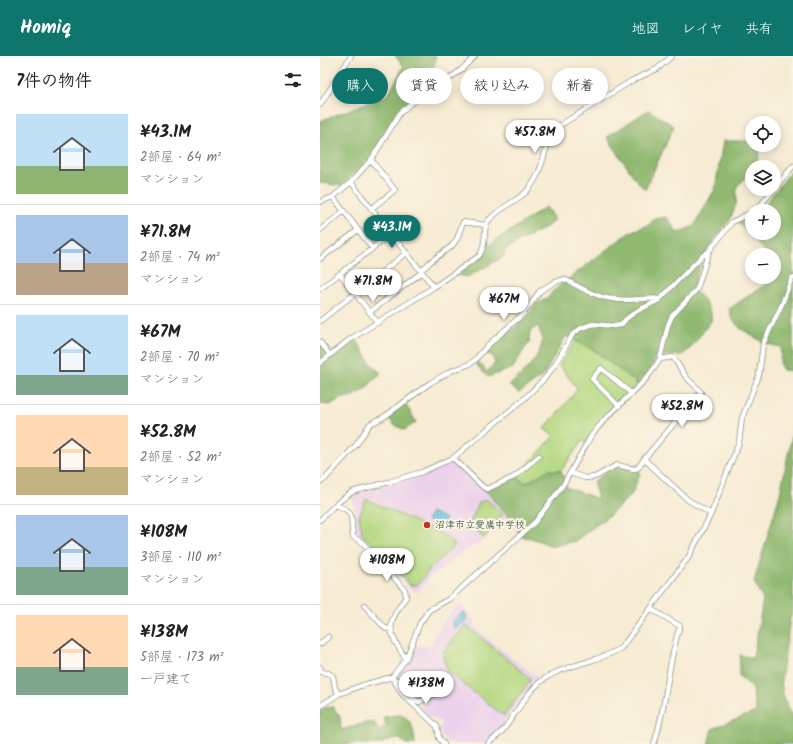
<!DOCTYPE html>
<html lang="ja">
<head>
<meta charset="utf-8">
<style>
	body { margin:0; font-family:Kalam,"Klee One",sans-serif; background:#f6f6f6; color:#222; height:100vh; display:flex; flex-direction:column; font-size:15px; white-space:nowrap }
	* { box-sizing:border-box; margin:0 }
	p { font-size:13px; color:#767676 }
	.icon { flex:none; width:22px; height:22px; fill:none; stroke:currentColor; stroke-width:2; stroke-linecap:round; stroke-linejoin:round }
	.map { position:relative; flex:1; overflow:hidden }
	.details { display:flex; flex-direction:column; background:#fff; width:320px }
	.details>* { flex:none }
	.banner { position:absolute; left:12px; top:12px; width:380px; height:36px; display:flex; gap:8px }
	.controls { position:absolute; left:425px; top:60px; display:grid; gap:8px }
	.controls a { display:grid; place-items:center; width:36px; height:36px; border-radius:50%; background:#fff; box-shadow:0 2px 10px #0003; font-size:20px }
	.price { position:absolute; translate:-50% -34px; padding:0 9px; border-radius:14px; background:#fff; color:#222; font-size:13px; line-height:26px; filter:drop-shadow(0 1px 2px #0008) }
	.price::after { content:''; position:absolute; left:50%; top:24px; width:12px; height:9px; margin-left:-6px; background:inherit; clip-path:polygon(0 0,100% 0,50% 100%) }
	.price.on { background:#0f766e; color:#fff }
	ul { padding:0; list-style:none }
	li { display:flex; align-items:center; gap:12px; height:100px; padding:0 16px }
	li+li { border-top:1px solid #e0e0e0 }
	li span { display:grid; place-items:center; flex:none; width:112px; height:80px; border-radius:0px; color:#555 }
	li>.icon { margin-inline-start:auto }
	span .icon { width:48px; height:48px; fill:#fffc; stroke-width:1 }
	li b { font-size:17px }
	h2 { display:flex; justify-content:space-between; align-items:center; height:48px; padding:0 16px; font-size:17px }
	.chip { padding:0 14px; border-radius:18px; background:#fff; box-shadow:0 2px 10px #0003; font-size:14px; line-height:36px }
	.chip.on { background:#0f766e; color:#fff }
	header { display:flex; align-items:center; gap:24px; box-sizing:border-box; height:56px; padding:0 20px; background:#0f766e; color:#fff }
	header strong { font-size:19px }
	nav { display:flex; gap:22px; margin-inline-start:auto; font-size:14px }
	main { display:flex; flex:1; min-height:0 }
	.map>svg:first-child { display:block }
</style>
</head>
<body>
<header>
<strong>Homiq</strong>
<nav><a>地図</a><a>レイヤ</a><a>共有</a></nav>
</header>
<main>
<section class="details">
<h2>7件の物件<svg class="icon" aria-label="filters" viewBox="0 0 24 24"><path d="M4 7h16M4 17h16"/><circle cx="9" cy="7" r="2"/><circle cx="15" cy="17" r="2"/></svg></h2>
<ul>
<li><span style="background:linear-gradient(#bfe0f5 65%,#8fb573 0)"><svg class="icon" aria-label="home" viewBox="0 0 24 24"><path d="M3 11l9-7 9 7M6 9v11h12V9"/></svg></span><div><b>¥43.1M</b><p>2部屋 · 64 m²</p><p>マンション</p></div></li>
<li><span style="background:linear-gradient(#a9c7e8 60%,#b9a48a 0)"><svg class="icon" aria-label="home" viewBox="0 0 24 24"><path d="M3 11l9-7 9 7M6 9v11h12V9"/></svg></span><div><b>¥71.8M</b><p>2部屋 · 74 m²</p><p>マンション</p></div></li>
<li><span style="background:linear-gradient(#bfe0f5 75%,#7fa58c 0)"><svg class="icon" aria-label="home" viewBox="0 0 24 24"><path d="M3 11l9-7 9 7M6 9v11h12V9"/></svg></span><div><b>¥67M</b><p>2部屋 · 70 m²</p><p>マンション</p></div></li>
<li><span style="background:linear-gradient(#ffd9b3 65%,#c2b280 0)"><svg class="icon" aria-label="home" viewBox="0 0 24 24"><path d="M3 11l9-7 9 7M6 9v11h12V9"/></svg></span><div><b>¥52.8M</b><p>2部屋 · 52 m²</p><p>マンション</p></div></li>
<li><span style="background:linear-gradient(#a9c7e8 65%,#7fa58c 0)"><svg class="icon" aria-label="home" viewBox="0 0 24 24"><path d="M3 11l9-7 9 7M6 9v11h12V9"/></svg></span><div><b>¥108M</b><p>3部屋 · 110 m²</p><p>マンション</p></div></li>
<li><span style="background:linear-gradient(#ffd9b3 65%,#7fa58c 0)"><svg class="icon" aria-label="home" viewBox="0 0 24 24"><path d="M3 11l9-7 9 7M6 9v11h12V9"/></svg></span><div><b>¥138M</b><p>5部屋 · 173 m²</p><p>一戸建て</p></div></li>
</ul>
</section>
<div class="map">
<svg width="473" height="688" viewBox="0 0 473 688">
	<rect width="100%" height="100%" fill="#fcf5e5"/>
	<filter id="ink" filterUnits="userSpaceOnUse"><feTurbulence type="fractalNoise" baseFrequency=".025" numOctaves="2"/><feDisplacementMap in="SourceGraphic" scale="8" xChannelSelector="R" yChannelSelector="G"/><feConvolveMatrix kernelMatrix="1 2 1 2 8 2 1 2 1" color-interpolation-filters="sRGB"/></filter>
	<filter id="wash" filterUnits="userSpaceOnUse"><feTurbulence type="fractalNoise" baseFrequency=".012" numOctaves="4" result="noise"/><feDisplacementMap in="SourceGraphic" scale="16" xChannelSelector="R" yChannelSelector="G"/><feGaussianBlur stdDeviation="0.9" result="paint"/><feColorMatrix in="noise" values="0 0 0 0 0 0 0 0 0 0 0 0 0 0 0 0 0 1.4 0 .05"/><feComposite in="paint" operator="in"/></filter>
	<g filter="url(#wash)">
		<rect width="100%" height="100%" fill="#f7ebd3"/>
		<path fill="#ebd1eb" d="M134,404L189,457L165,483L141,497L115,519L111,518L98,536L90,533L49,486L38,479L35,475L36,462L32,440L86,424Z
			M139,548L155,565V571L183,595L220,623L204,637L180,673L166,688H130L120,679L121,666L108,660L101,652L104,646L100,643H99L76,619L91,600L96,588L109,591L127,560Z"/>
		<path fill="#b4d881" stroke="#6a8a5a" d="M256,285L274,294L318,328L265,387L262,385L241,415L228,414L206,427L197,421L234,380L224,373L258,333L239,309Z
			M46,443L122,478L135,489L110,513L97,529H90L52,487L43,480L39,461Z
			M166,443L183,458L164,482L149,469L159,447Z
			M146,569L211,623L184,660L128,616L122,597Z"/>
		<path fill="#8fb86f" stroke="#577a52" d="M75,0H116L114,10L99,35L80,57L49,103L22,130L2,127L0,128V65L68,39L84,10Z
			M328,54L354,70L325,134L316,124L287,81Z
			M403,85H432V89H441L436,111H432V116L417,130L416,148L410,164L390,189L380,209L373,232C380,241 394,253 391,265L369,294L362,299L337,300L331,313L318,328L274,294L246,280L223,320L199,337L189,329C201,320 220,302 222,286C223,282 220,275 218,270L210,275L209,288L205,292L193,312L168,321L159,312L155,306L158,305L167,316L175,307L172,299L164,297L208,260L215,248L227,243L233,235L286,194L312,175L329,169L334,163L347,161L357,177L374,170L395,133Z
			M473,113V315L463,314L460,309L461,291L444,287L420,272L412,263L409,253L452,224V221H454V199H448L417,165L432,159V177H454V155H440Z
			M226,151L235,163L228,170L195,188L186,194L182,202L147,221L137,219L143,210L161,198L166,191Z
			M33,282L36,283L51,308L61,317L43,335L33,340L20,343L10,349L0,348V310L8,301L0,305V286L9,299Z
			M85,347L96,366L85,374L74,369L68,361Z
			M473,374V555L470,563L461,625L464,643L473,660V688H388L392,673L436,656L432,631L419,620L420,599L433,602L443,544L434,526L460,438Z
			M317,409L320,418L312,438L291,458L255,485L233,490L211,482L202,481L186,457L165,434L196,422L206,427L228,414L241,415L245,425L246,431L278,443L273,426L292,411Z
			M13,651L20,661L21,674L53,665L59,674L66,670L63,661C68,661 74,659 79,659C93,661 94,677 95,688H87L78,682L59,688H0V655L4,652Z"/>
		<path fill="#63c1e1" stroke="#417f8a" d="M111,456L126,463L123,471L107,464Z
			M143,556L148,562L136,573L131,567Z"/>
	</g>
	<g filter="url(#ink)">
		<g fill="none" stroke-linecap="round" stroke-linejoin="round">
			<g stroke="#8b9484" stroke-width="6">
				<path id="minor" d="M0,49L31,0
					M51,104L75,134L51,153
					M31,126L71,178L114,231
					M0,146L13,141
					M433,155L439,151L473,110
					M0,174L24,155
					M52,192L13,141L31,126L51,104L80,57L90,48L129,23L142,13L155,0
					M0,203L38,174
					M101,215L110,206L132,190L137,183L143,166L166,169
					M20,218L58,267
					M0,233L71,178
					M50,256L102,216
					M0,265L86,197
					M0,286L10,299
					M340,303L353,301L366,321L381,336L324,403L368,444L391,458
					M0,307L29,284L114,231L159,200C168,188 162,173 168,165C178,153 193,147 205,137C221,122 224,97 231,77L234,73L313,24L337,13L352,0
					M299,350L272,323L281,312L312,338
					M133,402L163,431L167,433L194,421L219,400
					M250,417L265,422L275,421L297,409L314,413L318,412L324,403
					M0,426L5,423L36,389L50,368L64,361L110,327L131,315L150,308L155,304L167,290L204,257L220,235L233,227L244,223C260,231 275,241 293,243C308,246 325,241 340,243L382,200L389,195L412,166L432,156
					M15,449C38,456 29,462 33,481L42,486L85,534L86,541C66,569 67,575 86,603
					M0,464L17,447L32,436L69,426L102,416L133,402L205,342L225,322L234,310L253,278L261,272L273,268L294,270L301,269L306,263L317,255L339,244
					M44,549L66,573L71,572
					M331,553L360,570C347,608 347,649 334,688
					M0,588L8,581
					M0,611L1,616L8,617L13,620L15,632L19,638
					M72,621L82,638L117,670L119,682L124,688
					M74,625L77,624L95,644L99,646L117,637
					M0,650L19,638L40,630L72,621L86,603L100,567L109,554L129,543L215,466L243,429L271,380L284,364L326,323L335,311L340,303L348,269L352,260L377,233L389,195
					M168,688C173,683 179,679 184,673C197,656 210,630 229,620C252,607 279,606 301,592L368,502L391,458L419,386L422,362L439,319L443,288L462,248L471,224L473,221"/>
			</g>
			<use href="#minor" stroke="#fff" stroke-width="4.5"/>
		</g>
	</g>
	<circle fill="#c8321e" stroke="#fcf5e5" stroke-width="1.5" cx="107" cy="469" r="4"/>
	<g text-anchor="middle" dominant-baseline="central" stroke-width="4" stroke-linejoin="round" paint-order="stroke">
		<g font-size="10" fill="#1f3d34" stroke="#fcf5e5" text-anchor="start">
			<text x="115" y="469">沼津市立愛鷹中学校</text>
		</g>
	</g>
</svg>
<div class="controls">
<a><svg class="icon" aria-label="locate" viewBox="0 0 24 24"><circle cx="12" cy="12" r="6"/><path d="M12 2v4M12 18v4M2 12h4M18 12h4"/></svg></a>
<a><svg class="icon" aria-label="layers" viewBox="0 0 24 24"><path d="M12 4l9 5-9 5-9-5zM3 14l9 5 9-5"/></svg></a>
<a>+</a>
<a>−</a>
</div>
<b class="price" style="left:215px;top:98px">¥57.8M</b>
<b class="price on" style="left:72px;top:193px">¥43.1M</b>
<b class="price" style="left:53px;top:247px">¥71.8M</b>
<b class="price" style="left:184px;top:265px">¥67M</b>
<b class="price" style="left:362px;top:372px">¥52.8M</b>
<b class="price" style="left:67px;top:526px">¥108M</b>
<b class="price" style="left:106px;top:649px">¥138M</b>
<div class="banner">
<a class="chip on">購入</a>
<a class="chip">賃貸</a>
<a class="chip">絞り込み</a>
<a class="chip">新着</a>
</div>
</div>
</main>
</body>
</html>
